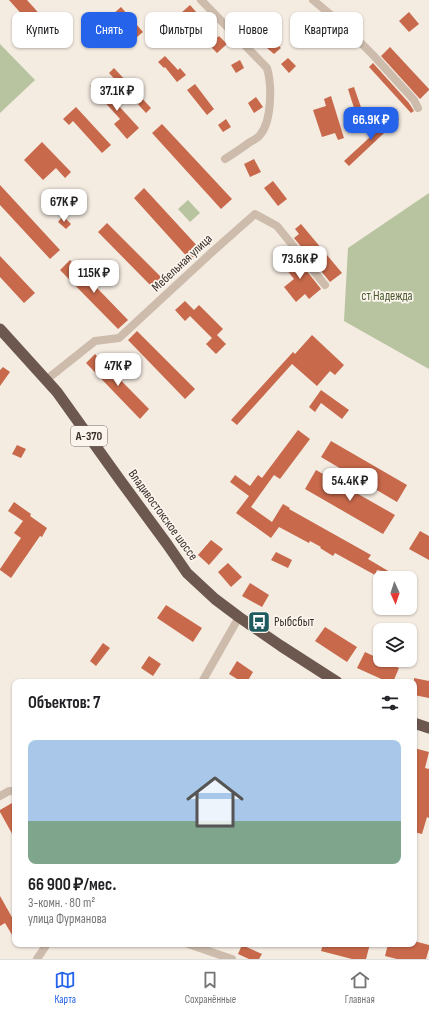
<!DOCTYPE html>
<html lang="ru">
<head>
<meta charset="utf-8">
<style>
	body { margin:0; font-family:"Sofia Sans Condensed",sans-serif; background:#f6f6f6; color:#202124; height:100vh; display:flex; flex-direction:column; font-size:15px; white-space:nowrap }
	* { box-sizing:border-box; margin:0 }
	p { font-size:13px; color:#757577 }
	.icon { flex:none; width:22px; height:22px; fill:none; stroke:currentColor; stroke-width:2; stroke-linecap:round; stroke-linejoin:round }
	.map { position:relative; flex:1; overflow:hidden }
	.drawer { position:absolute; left:12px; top:679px; width:405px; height:268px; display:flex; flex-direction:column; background:#fff; border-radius:8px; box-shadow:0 1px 3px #0004 }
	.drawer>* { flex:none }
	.hud { position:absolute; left:12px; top:12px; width:405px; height:36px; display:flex; gap:8px }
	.needle { width:26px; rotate:177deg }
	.buttons { position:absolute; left:373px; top:571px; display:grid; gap:8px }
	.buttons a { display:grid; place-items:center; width:44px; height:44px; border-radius:8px; background:#fff; box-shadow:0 1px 3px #0004; font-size:20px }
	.price { position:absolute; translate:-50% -34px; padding:0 9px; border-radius:8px; background:#fff; color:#222; font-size:13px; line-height:26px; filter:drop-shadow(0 1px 2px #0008) }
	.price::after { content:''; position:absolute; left:50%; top:24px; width:12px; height:9px; margin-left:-6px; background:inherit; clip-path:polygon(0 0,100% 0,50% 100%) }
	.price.active { background:#2563eb; color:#fff }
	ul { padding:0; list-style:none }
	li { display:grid; align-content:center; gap:8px; height:212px; padding:0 16px }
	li+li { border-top:1px solid #e0e0e0 }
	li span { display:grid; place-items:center; height:124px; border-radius:8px; color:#555 }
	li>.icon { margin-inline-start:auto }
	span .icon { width:72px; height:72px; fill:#fffc; stroke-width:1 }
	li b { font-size:17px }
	h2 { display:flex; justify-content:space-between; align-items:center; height:48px; padding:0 16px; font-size:17px }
	.tag { padding:0 14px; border-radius:8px; background:#fff; box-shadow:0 1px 3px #0004; font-size:14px; line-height:36px }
	.tag.active { background:#2563eb; color:#fff }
	.tab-bar { display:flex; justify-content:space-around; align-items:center; height:56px; border-top:1px solid #e0e0e0; background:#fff; font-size:11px; color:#757577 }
	.tab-bar a { display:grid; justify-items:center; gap:2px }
	.tab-bar .active { color:#2563eb }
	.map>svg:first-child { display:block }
</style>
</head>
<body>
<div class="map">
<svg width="429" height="959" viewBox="0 0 429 959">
	<rect width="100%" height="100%" fill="#f4ebe1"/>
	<path fill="#b8c4a0" d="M0,44L35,80L0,113Z
		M429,193V369L344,321L348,248Z
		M188,200L200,213L190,222L178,209Z"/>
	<path fill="#c8694b" d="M9,0H27L62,39L52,48Z
		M190,5L197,13L188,21L181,13Z
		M121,7L143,32L137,37L123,21L119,24L112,15Z
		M409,12L419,24L409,32L399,21Z
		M270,13L275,24L262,30L257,20Z
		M206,22L212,29L204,35L198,29Z
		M321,24L328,31L318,40L312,33Z
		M160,25L170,37L161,46L150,33Z
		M219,36L227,44L217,53L209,45Z
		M274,41L281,48L274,54L267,48Z
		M390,47L429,89V90L420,99L381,56Z
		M165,56L178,70L180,68L186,75L177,82L165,67L164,68L158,62Z
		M288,58L296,66L289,73L281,64Z
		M240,60L244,68L236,73L231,65Z
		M373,63L409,103L414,111L411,113L369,67Z
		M114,68L151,108L146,113L109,73Z
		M96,81L139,128L127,139L114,124L120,119L90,86Z
		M195,84L214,109L207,115L187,90Z
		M354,87L367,125L360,127L348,89Z
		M331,96L344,138L338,140L335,133L322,137L313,110L326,106L324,99Z
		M256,97L263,107L254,113L248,103Z
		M76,107L111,145L102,153L73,121L69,125L63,119Z
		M394,115L399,119L349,166L344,161Z
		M226,119L231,127L223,132L218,125Z
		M162,124L232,199L221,209L152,133Z
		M42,142L71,172L65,178L56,168L43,180L24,160Z
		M254,159L261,172L250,177L244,164Z
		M273,181L287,199L278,206L264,188Z
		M0,185L60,250L50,259L0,205Z
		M144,188L201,250L190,260L134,198Z
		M63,216L71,224L66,229L58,222Z
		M107,223L165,281L156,291L98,232Z
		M301,224L342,273L330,282L294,238L299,234L295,229Z
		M291,251L321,289L309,299L305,294L296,302L284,287L294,279L286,269L288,268L284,262L289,258L286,254Z
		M0,256L35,293L24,303L0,277Z
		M70,260L128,320L118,329L60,270Z
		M185,301L194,310L199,305L223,329L217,335L226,344L216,354L206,344L212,338L190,316L185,321L175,310Z
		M137,331L195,389L185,399L128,340Z
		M312,335L344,365L335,375L330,371L317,386L292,364L237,425L231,420L293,352L295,354Z
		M95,354L149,409L140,419L86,363Z
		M3,367L10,372L0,386V370Z
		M321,390L349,410L342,419L321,403L315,412L309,407Z
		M298,430L310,439L280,479L274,475L251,507L272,522L283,504L290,508L289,509L371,555L368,559L390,572V573L377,570L375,575L335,553L333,556L320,548L321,547L310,541L309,543L279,527L271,538L236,513L249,496L230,482L235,475L250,486L258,475L262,478Z
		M331,441L407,485L397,502L321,457Z
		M17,445L26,449L21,458L12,454Z
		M316,470L395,515L383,534L305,489Z
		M14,502L31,514L30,516L47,528L42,537L40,536L11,578L0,570V569L21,538L14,533L23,521L8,511Z
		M420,531L429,536V560L409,549Z
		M211,540L223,549L209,565L198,555Z
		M276,552L292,560L288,568L271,560Z
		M228,563L242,577L231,587L218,572Z
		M250,583L269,595L262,607L242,596Z
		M166,605L202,628L193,642L157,618Z
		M325,627L357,647L347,662L315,641Z
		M103,643L110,648L96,666L90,661Z
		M365,652L380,659V660H382L399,668L393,682H388L357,668Z
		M149,656L161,664L153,676L141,668Z
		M237,661L253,672L247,682H242L229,674Z
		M414,678L429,681V698L414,695Z
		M414,748L429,752L425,768L429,769V818L427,817L422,834L414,832Z
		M12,803L15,808V839L0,812V810Z
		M0,896L13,919L15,918V940L5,923L0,926Z
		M414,941L429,945V949L426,959H397L385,956L388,944H414Z
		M323,944H370L366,959H352L321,951Z
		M242,945L262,954L259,959H249L238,954Z"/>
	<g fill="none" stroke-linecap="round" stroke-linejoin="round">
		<path stroke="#cdbbac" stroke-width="8" d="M201,0L267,68C272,85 272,121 260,135C258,138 254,140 250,142C242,148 233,154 225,159
			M313,0L343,25L373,55L414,100L418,108
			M46,380L95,341L119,338L211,253L255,214L277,226L325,285
			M202,682L239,617
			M0,796L9,791H15
			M188,944L232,959
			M37,959L47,944"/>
		<path stroke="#6c584f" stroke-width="11" d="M0,329L57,392L120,480L167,544L187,573L215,599L239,617L281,646L337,682
			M414,723L429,728"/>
	</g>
	<defs>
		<g id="bus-square" transform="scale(1.15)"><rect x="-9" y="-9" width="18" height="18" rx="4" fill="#1f5a5e" stroke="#fbf5ee"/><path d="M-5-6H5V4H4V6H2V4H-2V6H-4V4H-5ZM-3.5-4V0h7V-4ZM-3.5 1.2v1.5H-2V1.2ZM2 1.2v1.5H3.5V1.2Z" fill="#fff"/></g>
	</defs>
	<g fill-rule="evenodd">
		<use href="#bus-square" x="259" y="622"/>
	</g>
	<g text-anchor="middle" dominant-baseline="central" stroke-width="3.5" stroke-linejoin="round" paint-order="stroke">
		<rect fill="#fbf5ee" stroke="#756b66" stroke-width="1" x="71" y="426" width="36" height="20" rx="3"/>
		<g font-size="12" font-weight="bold" fill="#3b302b">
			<text x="89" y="436">А-370</text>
		</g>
		<g font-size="13" fill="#3b302b" stroke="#fbf5ee">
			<text transform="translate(182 263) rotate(-43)">Мебельная улица</text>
			<text transform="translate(163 515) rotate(54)">Владивостокское шоссе</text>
		</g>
		<g font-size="13" fill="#4a5a2e" stroke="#fbf5ee">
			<text x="387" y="296">ст Надежда</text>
		</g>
		<g font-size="13" fill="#3b302b" stroke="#fbf5ee" text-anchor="start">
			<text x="274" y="622">Рыбсбыт</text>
		</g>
	</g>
</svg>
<div class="buttons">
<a><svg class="needle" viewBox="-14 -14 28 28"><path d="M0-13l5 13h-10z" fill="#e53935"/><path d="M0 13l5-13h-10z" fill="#757577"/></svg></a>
<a><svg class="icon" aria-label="layers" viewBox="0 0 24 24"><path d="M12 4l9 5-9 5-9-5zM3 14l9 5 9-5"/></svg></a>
</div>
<b class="price" style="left:117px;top:112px">37.1K ₽</b>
<b class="price active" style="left:371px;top:141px">66.9K ₽</b>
<b class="price" style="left:64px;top:223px">67K ₽</b>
<b class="price" style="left:300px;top:280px">73.6K ₽</b>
<b class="price" style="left:94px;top:294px">115K ₽</b>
<b class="price" style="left:118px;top:387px">47K ₽</b>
<b class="price" style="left:350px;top:502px">54.4K ₽</b>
<div class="hud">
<a class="tag">Купить</a>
<a class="tag active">Снять</a>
<a class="tag">Фильтры</a>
<a class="tag">Новое</a>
<a class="tag">Квартира</a>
</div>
<section class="drawer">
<h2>Объектов: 7<svg class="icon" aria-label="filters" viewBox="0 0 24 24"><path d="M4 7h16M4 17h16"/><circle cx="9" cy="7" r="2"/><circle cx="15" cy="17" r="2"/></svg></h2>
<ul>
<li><span style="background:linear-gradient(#a9c7e8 65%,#7fa58c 0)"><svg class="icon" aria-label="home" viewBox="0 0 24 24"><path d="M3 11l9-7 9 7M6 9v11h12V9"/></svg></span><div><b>66 900 ₽/мес.</b><p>3-комн. · 80 m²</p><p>улица Фурманова</p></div></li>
</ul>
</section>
</div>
<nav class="tab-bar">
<a class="active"><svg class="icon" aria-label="map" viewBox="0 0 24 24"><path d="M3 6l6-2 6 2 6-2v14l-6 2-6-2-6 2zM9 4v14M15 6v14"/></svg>Карта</a>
<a><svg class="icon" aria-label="saved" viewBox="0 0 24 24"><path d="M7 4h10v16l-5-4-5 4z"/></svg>Сохранённые</a>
<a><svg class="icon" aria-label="home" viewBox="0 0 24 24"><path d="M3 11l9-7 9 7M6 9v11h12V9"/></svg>Главная</a>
</nav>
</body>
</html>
